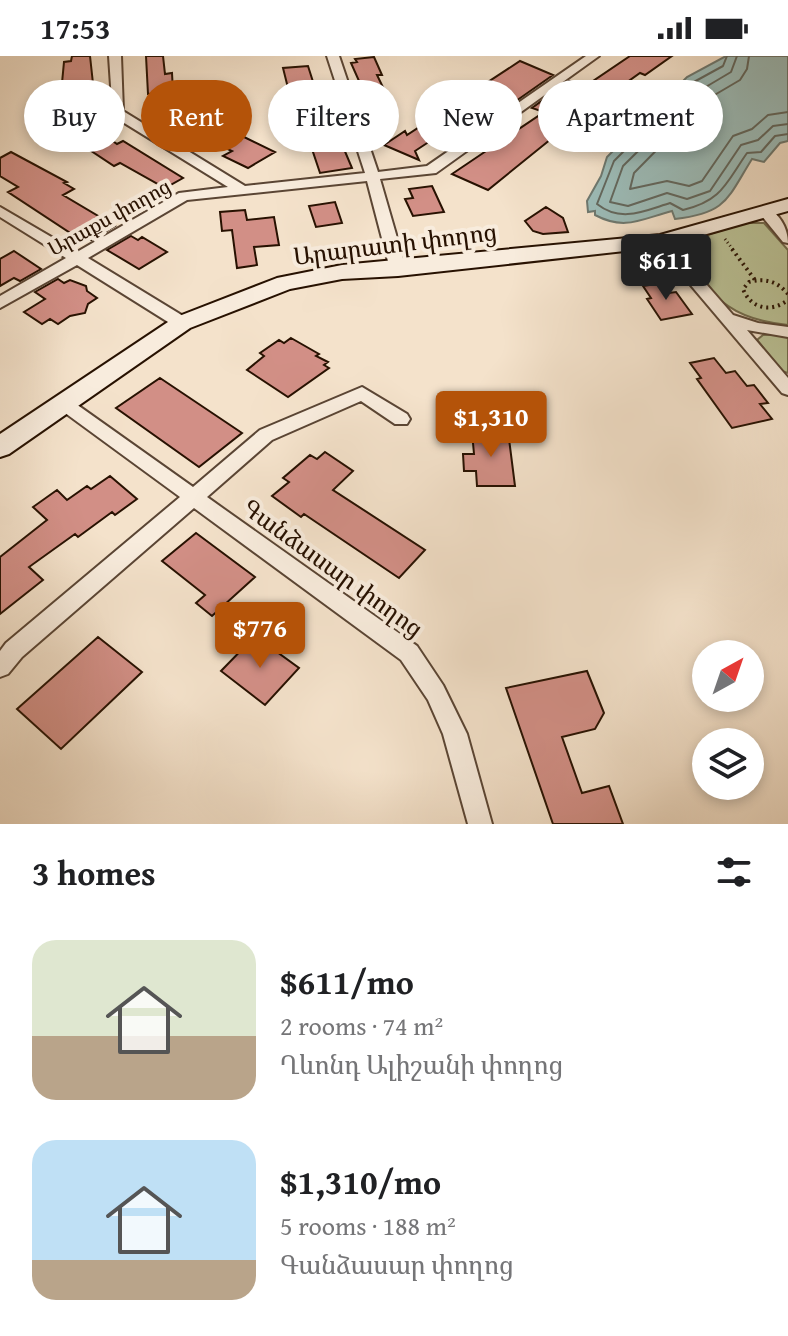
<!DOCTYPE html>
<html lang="en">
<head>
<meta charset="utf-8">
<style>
	body { margin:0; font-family:"Gentium Book Plus","Noto Serif Armenian",serif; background:#f6f6f6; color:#202124; height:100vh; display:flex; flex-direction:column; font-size:30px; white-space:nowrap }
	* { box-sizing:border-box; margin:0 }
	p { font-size:26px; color:#757577 }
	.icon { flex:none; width:44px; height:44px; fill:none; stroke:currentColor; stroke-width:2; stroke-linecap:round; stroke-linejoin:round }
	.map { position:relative; height:768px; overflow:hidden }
	.panel { display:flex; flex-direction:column; background:#fff; flex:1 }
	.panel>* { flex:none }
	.guide { position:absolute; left:24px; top:24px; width:740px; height:72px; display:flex; gap:16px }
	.needle { width:52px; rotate:40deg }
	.fabs { position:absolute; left:692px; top:584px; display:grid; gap:16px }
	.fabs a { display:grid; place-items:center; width:72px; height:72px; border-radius:50%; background:#fff; box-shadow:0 4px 12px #0003; font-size:40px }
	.price { position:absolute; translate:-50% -68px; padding:0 18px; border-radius:8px; background:#b45309; color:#fff; font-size:26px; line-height:52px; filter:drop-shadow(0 2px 4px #0008) }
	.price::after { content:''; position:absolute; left:50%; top:48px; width:24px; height:18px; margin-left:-12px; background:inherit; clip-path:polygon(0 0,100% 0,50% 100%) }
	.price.on { background:#222; color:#fff }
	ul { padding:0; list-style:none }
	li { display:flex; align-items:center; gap:24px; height:200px; padding:0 32px }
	li span { display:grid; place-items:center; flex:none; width:224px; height:160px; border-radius:24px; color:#555 }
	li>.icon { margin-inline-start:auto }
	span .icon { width:96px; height:96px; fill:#fffc; stroke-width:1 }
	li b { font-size:34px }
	h2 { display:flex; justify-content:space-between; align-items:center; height:96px; padding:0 32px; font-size:34px }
	.tag { padding:0 28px; border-radius:36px; background:#fff; box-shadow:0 4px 12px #0003; font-size:28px; line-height:72px }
	.tag.on { background:#b45309; color:#fff }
	.status { display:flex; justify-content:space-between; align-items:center; height:56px; padding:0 40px; background:#fff; direction:ltr }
	.status svg { height:22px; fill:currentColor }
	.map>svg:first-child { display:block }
</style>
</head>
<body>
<div class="status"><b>17:53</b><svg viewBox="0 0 49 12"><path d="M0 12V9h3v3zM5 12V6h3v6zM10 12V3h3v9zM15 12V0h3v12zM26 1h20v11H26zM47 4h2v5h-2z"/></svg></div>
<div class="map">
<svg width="788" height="768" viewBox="0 0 788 768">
	<rect width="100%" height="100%" fill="#f4e2cb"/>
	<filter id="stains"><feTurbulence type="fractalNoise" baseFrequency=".0025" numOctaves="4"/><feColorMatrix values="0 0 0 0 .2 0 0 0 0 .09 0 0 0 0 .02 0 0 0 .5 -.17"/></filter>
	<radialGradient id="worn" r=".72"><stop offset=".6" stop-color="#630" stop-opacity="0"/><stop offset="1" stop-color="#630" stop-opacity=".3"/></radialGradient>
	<path fill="#bbc397" stroke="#716a4c" stroke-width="2" d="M746,167H764L788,194V269C726,263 714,239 677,195L680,187Z
		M788,278V317L782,315L757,284L763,279Z"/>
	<path fill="#9cbdba" stroke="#6d7870" stroke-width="2" d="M726,0H788V85L780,87L764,106L752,103C727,143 727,157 675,163L672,155C641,163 625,175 595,159V155L588,156L587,145L601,120L607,101L687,21Z"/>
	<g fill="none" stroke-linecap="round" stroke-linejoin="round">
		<path stroke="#62675e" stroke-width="2" d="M727,0L723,10L692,27L614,105L597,148C621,167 644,155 670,147L683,154C722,145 726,127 747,97L761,96L775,80L788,78
			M737,0L731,16L699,35L623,110L610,146L628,150L667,137L687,143L710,135L741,89L758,84L773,70L788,68
			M749,0L747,13L740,24L706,44L634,117L630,133L667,125L689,130L702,125L733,80L752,73L768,59L788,56"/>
	</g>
	<path fill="#d28f86" stroke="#271101" stroke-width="2" d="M72,0H90L95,46L84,47L103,78L117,88L123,85L183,122L165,132L120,107L114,110L55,71L68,68L65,62L62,27L64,6L71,5Z
		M146,0H163L165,18L172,17L173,36L148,38Z
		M630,0H672L645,19L640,17L577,62L488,134L452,118L544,56L532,52L569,25L584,31Z
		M374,1L382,19H377L392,50L371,52L351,7L357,6L355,3Z
		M520,5L553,19L516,45L507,42L494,50L488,47L466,62L465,71L453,70L415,95L419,104L384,89L405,75L407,79Z
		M308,10L321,51L294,56L283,12Z
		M196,47L197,59L206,64L183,76L168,75L165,62Z
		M242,80L275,96L248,112L223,100L232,95L223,91Z
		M341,86L352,112L320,117L311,90Z
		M11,96L67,126L64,127L74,133L63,139L115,170L91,184L86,181L81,184L8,136L18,131L0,120V102Z
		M432,130L444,156L413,160L405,143L413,142L409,133Z
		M335,146L342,167L316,171L309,150Z
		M546,151L563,162L568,176L543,178L533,175L525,165Z
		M245,154L247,164L274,161L279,189L254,191L257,209L237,212L232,174L222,175L220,156Z
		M131,180L138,184L142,181L167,196L139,213L107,194Z
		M14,195L41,213L20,225L14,222L0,230V203Z
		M58,223L64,227L70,224L86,230L87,235L97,242L88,248L85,257L70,260L58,268L50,263L42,268L24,256L45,243L35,236Z
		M662,227L669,237L676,236L692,258L661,264L647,243L651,242L643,230Z
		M291,282L319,298L316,300L328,306L324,309L329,312L288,341L247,314L264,300L260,297L279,284L284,287Z
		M714,302L726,317L735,315L747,330L754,329L768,347L760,348L772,363L732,372L697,323L701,322L690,307Z
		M160,322L242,377L199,411L116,352Z
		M508,375L515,430H477L476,415H464L463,398H474L472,376Z
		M325,396L353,415L333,434L425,494L399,522L304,458L301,461L272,440L289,426L283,422L310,399L317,403Z
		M110,420L137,443L115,459L112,456L78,481L75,478L29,511L43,524L0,558V501L47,464L33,451L57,434L67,444L87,430L91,433Z
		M196,477L255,521L212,560L196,547L205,539L162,505Z
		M255,580L299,612L265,649L221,615Z
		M98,581L142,616L61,693L17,653Z
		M587,615L604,657L595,673L562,681L582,737L609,730L623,768H553L506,632Z"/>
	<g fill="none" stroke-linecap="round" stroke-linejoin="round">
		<g stroke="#5a4534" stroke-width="4">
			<path id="street" d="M109,0H121L123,55L245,130L365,117L327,0H339L378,116L427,110L586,0H599L436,117L380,123L406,213L403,216H393L390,213L367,125L187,144L88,202L188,263L190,267L188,271H176L77,209L0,252V240L66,202L0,161V151L77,196L179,137L228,131L113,60Z
				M764,150C779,156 788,172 788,187L783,186L757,154Z
				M661,181L666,182L733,259L758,267L788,271V281L747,274L788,322V339L782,337L656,188V182Z
				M362,331L407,358L410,363L407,368H395L361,345L272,384L207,441L417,590L443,629L467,678L492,768H468L443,678L428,644L401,604L194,452L22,601L8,618L0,621V595L6,587L180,441L57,351L54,347L57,343H69L193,431L260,374Z"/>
		</g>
		<g stroke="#271101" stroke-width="4">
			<path id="secondary" d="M788,143V155L661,191L398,220L342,223L290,233L190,272L9,398L0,401V378L174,262L277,222L342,209L660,179Z"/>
		</g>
		<path stroke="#271101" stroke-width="3" stroke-dasharray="1 3" stroke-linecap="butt" d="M725,183L734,195"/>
		<path stroke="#271101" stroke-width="4" stroke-dasharray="2 4" stroke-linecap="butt" d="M732,193L755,224
			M788,238C777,225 765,222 749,226L743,233C751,253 771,257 788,244"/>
		<use href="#street" fill="#f8ecdd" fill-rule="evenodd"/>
		<use href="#secondary" fill="#f8ecdd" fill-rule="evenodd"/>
	</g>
	<g text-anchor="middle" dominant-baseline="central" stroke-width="8" stroke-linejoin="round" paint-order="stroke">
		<g font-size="20" fill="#271101" stroke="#f8ecdd">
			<text transform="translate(109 161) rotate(-29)">Արաքս փողոց</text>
		</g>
		<g font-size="24" fill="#271101" stroke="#f8ecdd">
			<text transform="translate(395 188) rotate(-7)">Արարատի փողոց</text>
			<text transform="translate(333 512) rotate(36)">Գանձասար փողոց</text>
		</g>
	</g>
	<rect width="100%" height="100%" filter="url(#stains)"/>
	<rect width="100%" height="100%" fill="url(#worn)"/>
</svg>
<div class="fabs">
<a><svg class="needle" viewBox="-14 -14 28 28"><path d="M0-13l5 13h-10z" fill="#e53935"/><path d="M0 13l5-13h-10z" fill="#757577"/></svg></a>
<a><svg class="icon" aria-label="layers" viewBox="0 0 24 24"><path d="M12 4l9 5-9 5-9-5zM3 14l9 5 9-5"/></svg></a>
</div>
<b class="price on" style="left:666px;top:246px">$611</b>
<b class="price" style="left:491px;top:403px">$1,310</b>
<b class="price" style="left:260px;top:614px">$776</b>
<div class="guide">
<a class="tag">Buy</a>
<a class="tag on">Rent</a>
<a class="tag">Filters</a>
<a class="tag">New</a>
<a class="tag">Apartment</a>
</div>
</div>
<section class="panel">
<h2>3 homes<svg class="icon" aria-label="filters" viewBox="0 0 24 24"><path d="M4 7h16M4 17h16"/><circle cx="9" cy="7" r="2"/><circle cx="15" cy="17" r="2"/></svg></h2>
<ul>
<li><span style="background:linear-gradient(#dfe7d0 60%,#b9a48a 0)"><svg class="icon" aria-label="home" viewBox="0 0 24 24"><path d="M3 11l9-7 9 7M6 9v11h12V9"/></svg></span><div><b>$611/mo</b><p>2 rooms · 74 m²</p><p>Ղևոնդ Ալիշանի փողոց</p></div></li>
<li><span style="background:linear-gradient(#bfe0f5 75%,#b9a48a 0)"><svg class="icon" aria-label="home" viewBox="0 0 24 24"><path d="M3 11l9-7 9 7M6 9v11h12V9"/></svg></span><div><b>$1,310/mo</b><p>5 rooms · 188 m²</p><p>Գանձասար փողոց</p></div></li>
</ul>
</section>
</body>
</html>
